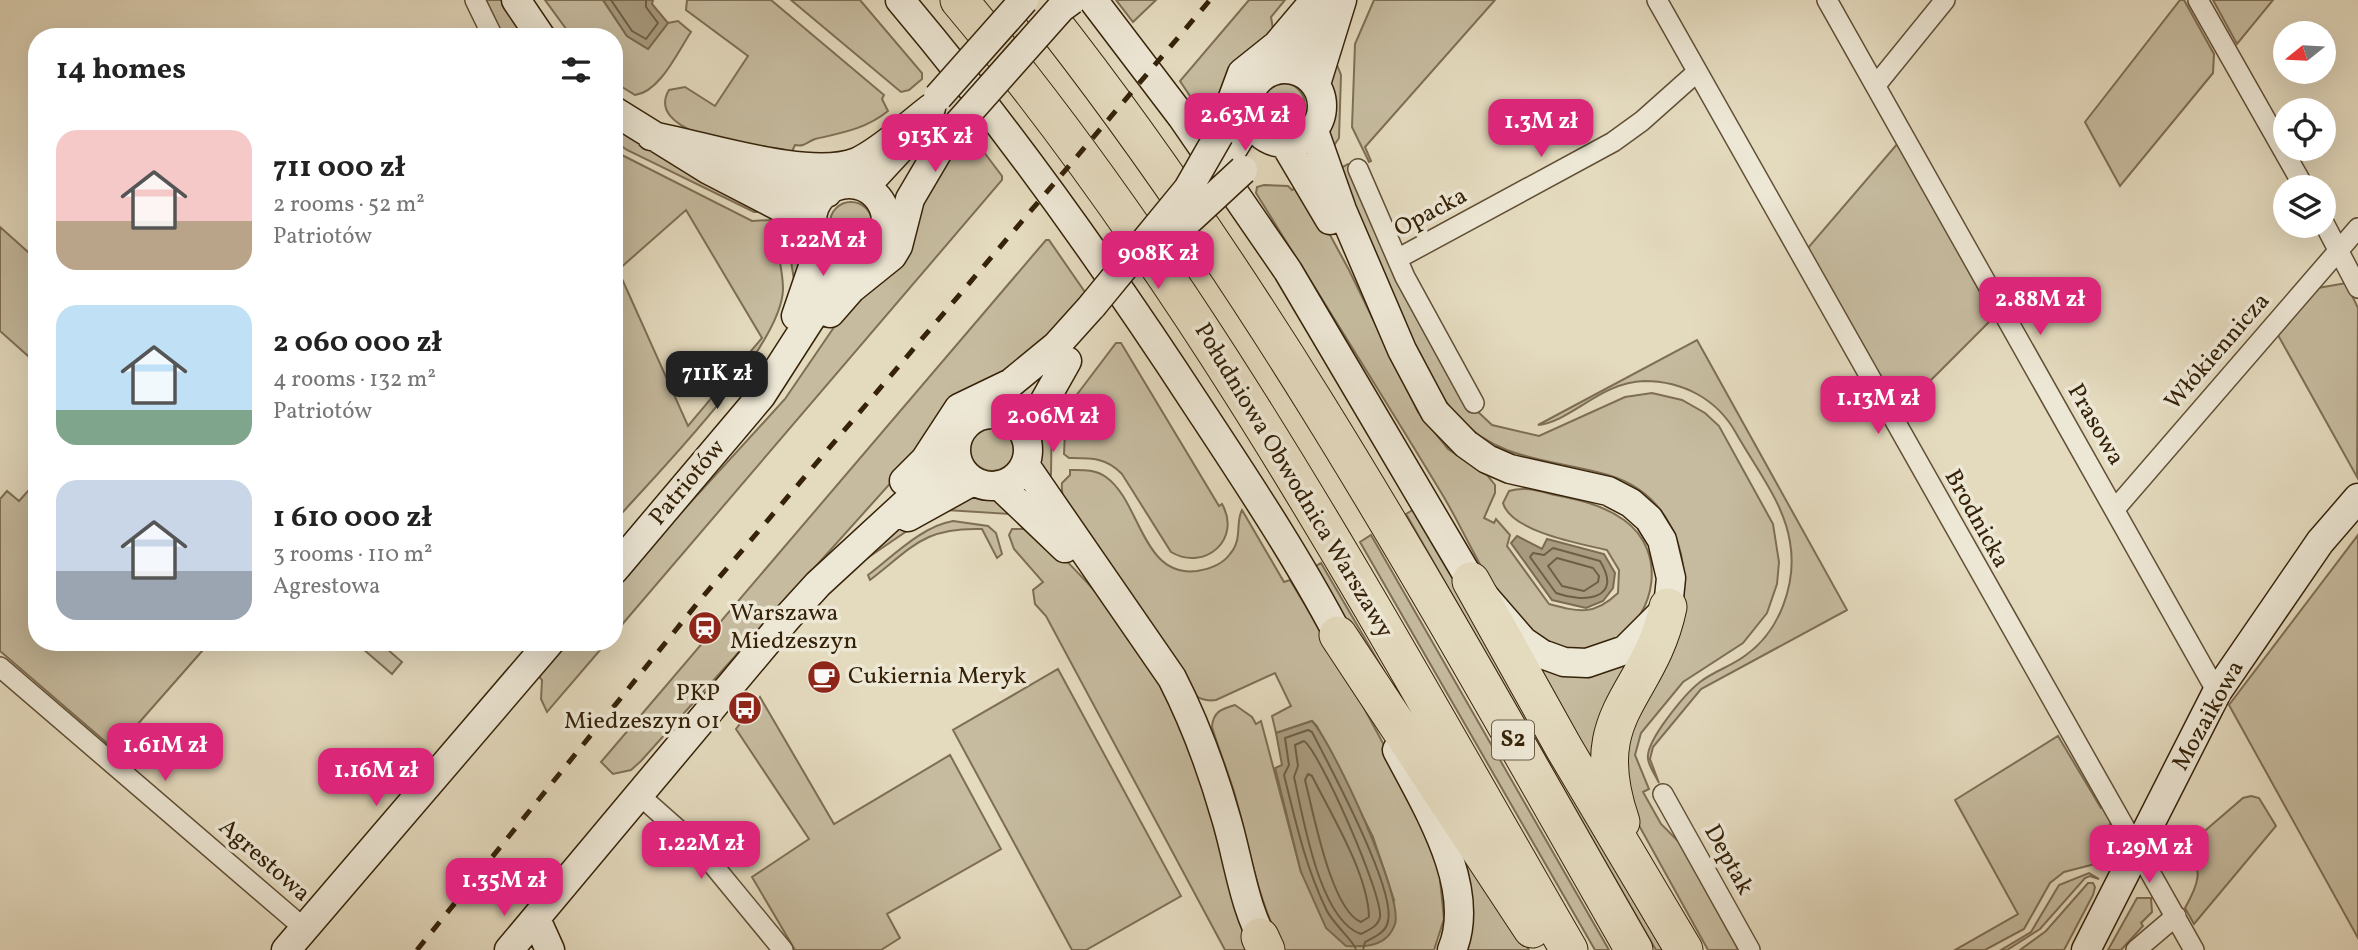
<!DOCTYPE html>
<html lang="en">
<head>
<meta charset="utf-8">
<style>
	body { margin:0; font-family:Vollkorn,serif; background:#f6f6f6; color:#222; height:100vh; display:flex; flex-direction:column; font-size:26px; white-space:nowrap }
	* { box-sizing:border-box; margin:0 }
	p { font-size:23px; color:#767676 }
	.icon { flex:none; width:38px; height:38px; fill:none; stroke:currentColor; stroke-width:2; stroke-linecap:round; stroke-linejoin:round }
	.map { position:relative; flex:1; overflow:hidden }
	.panel { position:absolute; left:28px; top:28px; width:595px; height:623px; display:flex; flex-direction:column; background:#fff; border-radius:28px; box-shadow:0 7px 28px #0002 }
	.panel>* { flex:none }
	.needle { width:46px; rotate:252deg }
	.fabs { position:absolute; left:2273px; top:21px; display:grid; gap:14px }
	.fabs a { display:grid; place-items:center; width:63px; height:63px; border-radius:50%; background:#fff; box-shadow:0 7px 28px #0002; font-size:35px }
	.price { position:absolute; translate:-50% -60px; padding:0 16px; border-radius:14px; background:#db2777; color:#fff; font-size:23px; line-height:46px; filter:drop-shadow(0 2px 4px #0008) }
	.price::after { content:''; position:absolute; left:50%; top:42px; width:21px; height:16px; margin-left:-10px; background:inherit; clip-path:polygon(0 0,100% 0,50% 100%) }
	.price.selected { background:#222; color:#fff }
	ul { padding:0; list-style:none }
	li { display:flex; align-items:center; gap:21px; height:175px; padding:0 28px }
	li span { display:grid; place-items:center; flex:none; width:196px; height:140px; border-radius:21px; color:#555 }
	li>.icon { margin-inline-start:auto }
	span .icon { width:84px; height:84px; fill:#fffc; stroke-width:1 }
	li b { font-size:30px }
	h2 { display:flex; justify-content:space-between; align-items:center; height:84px; padding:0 28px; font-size:30px }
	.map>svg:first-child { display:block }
</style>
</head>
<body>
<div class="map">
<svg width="2358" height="950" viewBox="0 0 2358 950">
	<rect width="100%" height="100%" fill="#e4dabe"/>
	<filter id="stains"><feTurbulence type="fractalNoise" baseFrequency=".00286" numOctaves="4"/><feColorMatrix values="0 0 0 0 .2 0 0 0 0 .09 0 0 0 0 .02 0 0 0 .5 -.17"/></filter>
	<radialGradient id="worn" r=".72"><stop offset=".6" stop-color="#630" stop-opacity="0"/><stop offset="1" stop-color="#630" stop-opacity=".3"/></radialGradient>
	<path fill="#c6bb9f" stroke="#7e6e54" stroke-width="2" fill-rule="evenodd" d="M485,0H502L525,37H503Z
		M545,0H603L627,36L648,49L668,23L678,21L691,32C678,51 660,92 635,95L614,82V37H572Z
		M687,0H771L884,95L882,99L888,111C866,129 841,133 815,139C807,142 805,147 795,145L790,156C762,150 642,135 669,90L685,87L715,106L748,56L686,10Z
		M791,0H860L922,73V79L909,90L901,92Z
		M1116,0H1156L1133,22Z
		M1249,0H1285L1271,17L1273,29L1210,126L1180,81Z
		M1374,0H1495L1365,147L1371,161L1369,162L1352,127L1355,44Z
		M2180,0H2184L2214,54L2213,73L2120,186L2085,122Z
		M2213,0H2273L2237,44Z
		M1329,60L1337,65L1341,75L1339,138L1331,150L1325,126L1329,107L1326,85Z
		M1261 105a22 22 0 1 1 44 0a22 22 0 1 1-44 0Z
		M614,126L630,138L767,212H754L627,150L614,141Z
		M968,131L1002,176V180L614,634V586L785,399Z
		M1898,143L1994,317L1899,412L1807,249Z
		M614,151L752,221L771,220C775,242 783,266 783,289C782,348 656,474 614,522ZM686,210L762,338L688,426L618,270Z
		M1348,164L1353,166L1404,292L1469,412L1475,409L1492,425L1539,436L1625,397L1652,393L1682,400L1705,413L1719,426L1773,524L1779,562L1777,584L1767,613L1743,643L1683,682L1641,733L1635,755L1649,789L1643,792L1661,824L1679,842L1741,950H1708L1631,811L1621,757L1682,610C1692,553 1669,493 1608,475C1554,459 1499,462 1458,417C1431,387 1415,347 1399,311C1378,264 1356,217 1335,171Z
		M1264,185L1288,186L1292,190L1303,185L1349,270L1418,412L1448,449L1487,475L1495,485V493L1484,518L1494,523L1496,519L1510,535L1507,546L1549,604C1579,612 1594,616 1618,593L1619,570L1607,550C1582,544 1511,532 1503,503L1509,491C1525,486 1539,491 1555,495C1580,500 1603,505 1624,520C1667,551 1657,614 1615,640C1590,656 1553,650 1531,631C1490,598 1469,538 1442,494C1381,393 1318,293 1256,193L1257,187Z
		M830 223a21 21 0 1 1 42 0a21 21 0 1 1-42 0Z
		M785,224C812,232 801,267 795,286Z
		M0,227L37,260V364L0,331Z
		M1046,240H1049L1087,295V300L913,458L641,761L631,770L613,774L601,762Z
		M2346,283L2358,308L2357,477L2278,335L2318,288Z
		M1697,340L1847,610L1701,689L1653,747L1650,759L1659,783C1656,776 1649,767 1648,759C1645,741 1686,693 1700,682C1714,671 1732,666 1746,655C1780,631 1797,583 1790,542C1784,503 1755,467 1736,433C1717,399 1683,381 1644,381C1601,382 1570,422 1538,425Z
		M1116,343H1121L1219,506L1222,504C1242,539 1205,572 1171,552L1122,474C1106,457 1090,458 1069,458L1064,454L1066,409Z
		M1052,412L1051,474L1050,478L1038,463L1039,439Z
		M970 449a22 22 0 1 1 44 0a22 22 0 1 1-44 0Z
		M1070,470C1082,470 1095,469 1106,477C1141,502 1142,578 1197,571C1210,569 1222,565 1230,554C1243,539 1235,523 1242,510L1284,582L1290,580L1336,656L1399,773L1439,870L1444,919L1434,950H1284C1257,901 1250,848 1235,795C1228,772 1219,750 1212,727C1213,712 1221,709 1235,705L1252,717L1256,724L1261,721L1301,872L1394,900L1373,837L1317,726L1312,721L1276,733L1272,716L1291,706L1275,673L1216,700C1209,701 1201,700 1195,695C1182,682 1176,659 1165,644C1140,608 1057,526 1062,483L1070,475Z
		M37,481V642H210L115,750L0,651V499L7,491L19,501Z
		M967,494L1000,499L1009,514L946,510L926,518L863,561C878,533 939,508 967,494Z
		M1416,508L1670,950H1656L1406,514Z
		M953,521L988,526L996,533L1002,554L997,558L982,529C924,527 913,547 870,580L868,575C892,557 922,526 953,521Z
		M1030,524C1073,567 1119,612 1150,665C1203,752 1223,854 1251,950H1225L1046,616L1035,604L1033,590L1043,582L1014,549L1009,535L1012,529H1024Z
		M1371,535L1609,950H1595L1360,542Z
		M2358,535V938L2229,705Z
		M1321,563L1480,836L1311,569Z
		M355,642H379L402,662L392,674Z
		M564,642H607L547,712L541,699L542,680L537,674Z
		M1628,662L1597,773L1530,663L1593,674Z
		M1058,669L1181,896L1086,950H1072L953,730Z
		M760,697L834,824L950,755L1001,849L887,914L900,938L881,950H795L752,877L809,839L736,729Z
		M2058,736L2101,808L2106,806L2112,821L2103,835V862L2064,872L2050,883L2024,929L1985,950H1955L2018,914L1955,800Z
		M2251,796L2259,798L2276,826L2194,924L2185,908C2198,885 2205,869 2186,847L2243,798Z
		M1452,836L1529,950H1462Z
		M2089,873L2099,879L2090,876L2085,878L2040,929L2007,950H2001L2031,932L2059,885Z
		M2088,883H2093L2095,887L2093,895L2064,950H2020L2046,931Z
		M2137,898H2151L2152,912L2141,923L2143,926L2121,950H2108Z"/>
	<path fill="#a89b80" stroke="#7a6b50" stroke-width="2" d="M603,0H653L652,4L668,23L648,49L627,36Z
		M1517,536L1542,549L1547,539L1604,554L1615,573L1613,588L1603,601L1586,608L1552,600L1511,543Z
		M1312,721C1333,744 1404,897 1395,924C1387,947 1366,947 1346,946L1326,928L1301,872L1275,768L1282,765L1276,733Z"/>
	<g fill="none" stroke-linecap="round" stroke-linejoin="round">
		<path stroke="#6e5e44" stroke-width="2" d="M611,0L632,31L646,39L658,23L646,7V0
			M1553,548L1600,561C1624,600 1583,603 1556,593L1530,557L1533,553L1544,555Z
			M1557,558L1593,568L1599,576L1598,582L1584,591L1562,586L1548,566Z
			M1304,741C1320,752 1383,895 1380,917C1378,927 1368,930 1361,934C1319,920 1303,816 1294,777L1298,766L1295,745Z
			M1308,774L1312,776C1331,814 1368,874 1369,917L1361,922C1331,910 1313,811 1305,780Z
			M1356,950C1356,943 1332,923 1326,909C1305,865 1296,823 1284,775L1289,765L1285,738L1308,730L1312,732C1329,765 1396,889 1388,921C1386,933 1374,937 1365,942L1363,950"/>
		<g stroke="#615036" stroke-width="22">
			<path id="street" d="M475,0L493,37
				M1657,0L2194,950
				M1827,0L2217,692
				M2198,0L2304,187
				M1876,85L1945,0
				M1358,169L1405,277L1474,403
				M2324,223L2358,288
				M1397,259L1613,142L1642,121L1697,72
				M2115,509L2358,228
				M0,667L305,929
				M638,794L699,848L783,950
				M1663,794L1750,950
				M2136,950L2176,916"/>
		</g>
		<g stroke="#352208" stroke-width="31">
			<path id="secondary" d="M516,0L541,37
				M900,0C1009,129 1106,266 1198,407C1250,486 1304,567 1347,652
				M1093,0L1182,117L1288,271L1471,581L1523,641L1542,654L1564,662L1587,663L1625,650L1668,607L1671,578L1662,540L1649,519L1631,503L1608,491L1510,469L1487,459L1466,444L1435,412L1402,350L1342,210L1313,128
				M1288,68L1328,6
				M1248 106a37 37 0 1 1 74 0a37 37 0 1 1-74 0Z
				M1316,84L1342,0
				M614,111L709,170L813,224
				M1219,135L1242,73L1277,45L1315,0
				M651,136C704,145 808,181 857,162C880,152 910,124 931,108
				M1285,144L1330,220
				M1231,152L1250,121
				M749,171L795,187L827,193
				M812 221a37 37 0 1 1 74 0a37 37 0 1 1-74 0Z
				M860,185L875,176L911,137
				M830,313L851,289L892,256L898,246L910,199L940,148L959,123
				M796,316L820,246
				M956 450a36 36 0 1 1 72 0a36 36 0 1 1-72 0Z
				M1026,434L1067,361
				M1025,465L1172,678C1195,723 1212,769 1226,818C1239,861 1244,912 1269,950
				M904,481L925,460L959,408L1011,383L1056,346L1092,306
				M999,485L1065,548
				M908,517L973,481
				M614,570L761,396L849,259
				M1397,750C1426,806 1478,888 1452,950
				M536,919L550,950
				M286,950L550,642
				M509,950L787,618L818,584L956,457
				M2086,950L2217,692L2320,542L2358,498"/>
		</g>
		<g stroke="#352208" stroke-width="39">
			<path id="highway" d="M959,0C1202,289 1381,625 1569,950
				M1035,0C1269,294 1448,625 1634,950
				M1471,581L1564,748L1684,950
				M1338,635L1532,929
				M1621,822C1583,712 1649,698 1668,607
				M1260,937L1266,950"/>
		</g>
		<use href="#street" stroke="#ede7d5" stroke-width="19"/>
		<use href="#secondary" stroke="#ede7d5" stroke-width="28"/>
		<use href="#highway" stroke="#e4dabe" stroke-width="37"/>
		<path stroke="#352208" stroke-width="5" stroke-dasharray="12 12" stroke-linecap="butt" d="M417,950L700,600L1210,0"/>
		<g stroke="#352208" stroke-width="31" stroke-linecap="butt">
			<path id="secondary-bridge" d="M938,97L1024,0
				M959,123L1061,8L1072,0
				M1177,231L1243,170
				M1092,306L1188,189L1219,135"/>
		</g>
		<use href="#secondary-bridge" stroke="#ede7d5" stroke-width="28"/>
	</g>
	<defs>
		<g id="station-disc" transform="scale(1.75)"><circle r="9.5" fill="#8f2418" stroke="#ede7d5"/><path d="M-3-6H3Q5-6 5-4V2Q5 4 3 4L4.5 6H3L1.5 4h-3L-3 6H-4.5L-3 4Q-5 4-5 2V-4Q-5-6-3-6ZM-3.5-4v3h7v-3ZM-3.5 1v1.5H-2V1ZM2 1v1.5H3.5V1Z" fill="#fff"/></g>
		<g id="cafe-disc" transform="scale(1.75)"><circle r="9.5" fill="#8f2418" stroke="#ede7d5"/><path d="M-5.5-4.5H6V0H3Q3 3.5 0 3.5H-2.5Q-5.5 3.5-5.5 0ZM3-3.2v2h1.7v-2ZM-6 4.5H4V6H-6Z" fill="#fff"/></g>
		<g id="bus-disc" transform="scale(1.75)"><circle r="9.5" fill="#8f2418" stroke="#ede7d5"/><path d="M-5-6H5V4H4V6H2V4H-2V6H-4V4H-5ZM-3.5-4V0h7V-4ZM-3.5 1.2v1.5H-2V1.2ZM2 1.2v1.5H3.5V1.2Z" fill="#fff"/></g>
	</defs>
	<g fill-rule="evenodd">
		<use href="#station-disc" x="705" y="628"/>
		<use href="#cafe-disc" x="824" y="677"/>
		<use href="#bus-disc" x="745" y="708"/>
	</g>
	<g text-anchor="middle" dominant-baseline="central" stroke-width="7" stroke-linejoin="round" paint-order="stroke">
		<rect fill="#ede7d5" stroke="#6c5d46" stroke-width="2" x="1492" y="720.5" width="42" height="39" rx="5"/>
		<g font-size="23" font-weight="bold" fill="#352208">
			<text x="1513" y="740">S2</text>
		</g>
		<g font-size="24" fill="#352208" stroke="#ede7d5">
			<text transform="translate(1431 213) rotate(-28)">Opacka</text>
			<text transform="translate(2218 352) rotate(-49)">Włókiennicza</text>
			<text transform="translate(2095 425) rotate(60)">Prasowa</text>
			<text transform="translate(1293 481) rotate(59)">Południowa Obwodnica Warszawy</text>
			<text transform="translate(688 483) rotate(-50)">Patriotów</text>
			<text transform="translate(1976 519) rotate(61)">Brodnicka</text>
			<text transform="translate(2209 716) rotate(-61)">Mozaikowa</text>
			<text transform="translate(1728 860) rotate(61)">Deptak</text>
			<text transform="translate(264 861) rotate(41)">Agrestowa</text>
		</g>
		<g font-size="24" fill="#352208" stroke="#ede7d5" text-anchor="start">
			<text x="730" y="614">Warszawa<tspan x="730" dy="28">Miedzeszyn</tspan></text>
			<text x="848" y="677">Cukiernia Meryk</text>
			<text x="720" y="694" text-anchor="end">PKP<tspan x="720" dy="28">Miedzeszyn 01</tspan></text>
		</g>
	</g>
	<rect width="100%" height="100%" filter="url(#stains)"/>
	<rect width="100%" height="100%" fill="url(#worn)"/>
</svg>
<div class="fabs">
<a><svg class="needle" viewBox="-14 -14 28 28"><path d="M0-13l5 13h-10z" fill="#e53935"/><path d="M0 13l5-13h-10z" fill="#767676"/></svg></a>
<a><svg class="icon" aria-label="locate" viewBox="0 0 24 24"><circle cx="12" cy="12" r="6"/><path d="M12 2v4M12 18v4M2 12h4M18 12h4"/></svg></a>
<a><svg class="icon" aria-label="layers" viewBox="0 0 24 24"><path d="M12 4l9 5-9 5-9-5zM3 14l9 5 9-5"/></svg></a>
</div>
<b class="price" style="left:1245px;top:153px">2.63M zł</b>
<b class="price" style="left:1541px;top:159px">1.3M zł</b>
<b class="price" style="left:935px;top:174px">913K zł</b>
<b class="price" style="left:823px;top:278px">1.22M zł</b>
<b class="price" style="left:1158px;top:291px">908K zł</b>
<b class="price" style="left:2040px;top:337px">2.88M zł</b>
<b class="price selected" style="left:717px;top:411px">711K zł</b>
<b class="price" style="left:1878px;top:436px">1.13M zł</b>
<b class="price" style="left:1053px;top:454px">2.06M zł</b>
<b class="price" style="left:165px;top:783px">1.61M zł</b>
<b class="price" style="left:376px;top:808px">1.16M zł</b>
<b class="price" style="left:701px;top:881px">1.22M zł</b>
<b class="price" style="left:2149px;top:885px">1.29M zł</b>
<b class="price" style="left:504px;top:918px">1.35M zł</b>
<section class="panel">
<h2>14 homes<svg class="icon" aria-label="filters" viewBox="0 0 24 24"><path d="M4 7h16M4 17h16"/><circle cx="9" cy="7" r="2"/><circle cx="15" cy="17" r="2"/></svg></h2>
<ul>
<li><span style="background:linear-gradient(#f6c9c9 65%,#b9a48a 0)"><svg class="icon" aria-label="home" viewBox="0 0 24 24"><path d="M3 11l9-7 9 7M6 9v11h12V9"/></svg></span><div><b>711 000 zł</b><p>2 rooms · 52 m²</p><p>Patriotów</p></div></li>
<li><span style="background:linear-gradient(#bfe0f5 75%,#7fa58c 0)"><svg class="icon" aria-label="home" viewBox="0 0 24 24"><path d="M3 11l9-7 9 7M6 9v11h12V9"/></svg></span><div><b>2 060 000 zł</b><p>4 rooms · 132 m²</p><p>Patriotów</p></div></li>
<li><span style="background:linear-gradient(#c9d6e8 65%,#9aa5b1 0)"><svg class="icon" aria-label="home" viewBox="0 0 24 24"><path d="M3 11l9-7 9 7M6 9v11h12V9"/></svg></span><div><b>1 610 000 zł</b><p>3 rooms · 110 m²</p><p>Agrestowa</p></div></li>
</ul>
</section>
</div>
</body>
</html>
